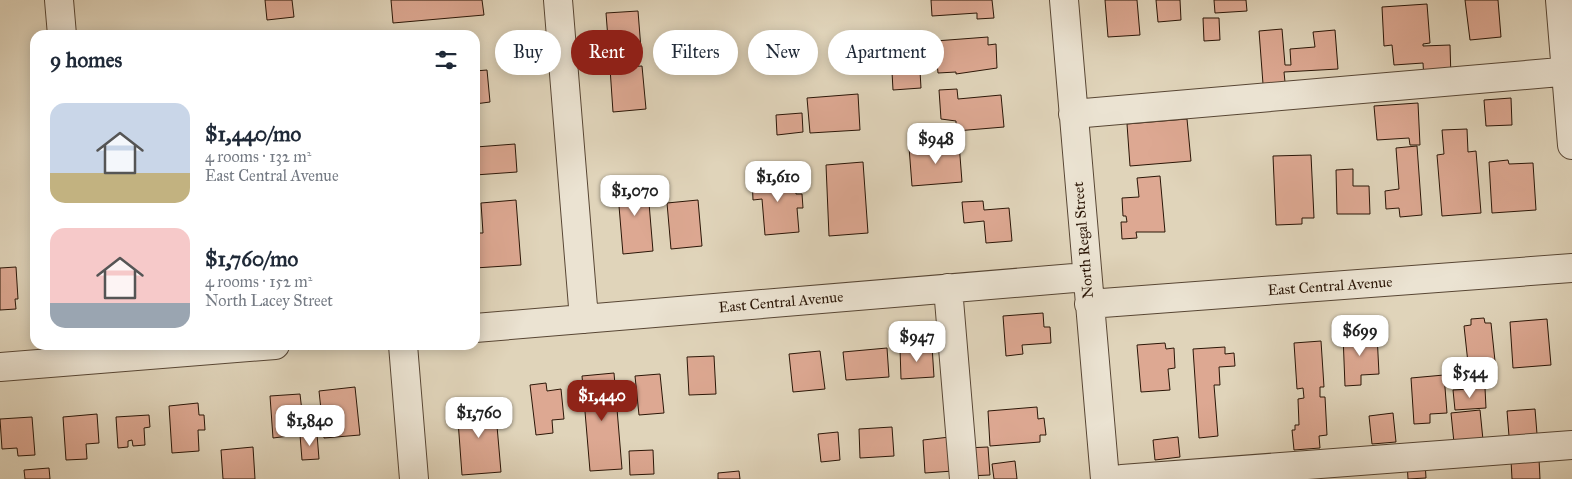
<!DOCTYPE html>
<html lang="en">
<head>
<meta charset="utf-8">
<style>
	body { margin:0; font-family:"IM FELL Great Primer",serif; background:#f6f6f7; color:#1f2937; height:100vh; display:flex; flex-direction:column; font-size:19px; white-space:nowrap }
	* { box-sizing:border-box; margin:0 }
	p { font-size:16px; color:#747a83 }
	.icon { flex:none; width:28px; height:28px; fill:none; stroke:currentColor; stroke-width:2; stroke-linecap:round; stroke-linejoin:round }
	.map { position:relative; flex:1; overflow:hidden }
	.side { position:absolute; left:30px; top:30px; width:450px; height:320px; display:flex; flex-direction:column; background:#fff; border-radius:15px; box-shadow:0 2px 12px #0003 }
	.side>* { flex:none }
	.guide { position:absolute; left:495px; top:30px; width:475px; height:45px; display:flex; gap:10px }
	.price { position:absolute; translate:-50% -42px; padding:0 11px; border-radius:10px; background:#fff; color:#222; font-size:16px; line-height:32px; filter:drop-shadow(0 1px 2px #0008) }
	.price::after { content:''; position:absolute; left:50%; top:30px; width:15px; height:11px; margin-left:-8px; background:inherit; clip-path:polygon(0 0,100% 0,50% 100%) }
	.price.active { background:#8f2418; color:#fff }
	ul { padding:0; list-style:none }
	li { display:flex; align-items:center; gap:15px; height:125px; padding:0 20px }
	li span { display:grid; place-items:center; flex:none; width:140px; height:100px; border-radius:15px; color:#555 }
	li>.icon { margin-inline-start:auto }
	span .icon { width:60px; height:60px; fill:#fffc; stroke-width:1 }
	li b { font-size:21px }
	h2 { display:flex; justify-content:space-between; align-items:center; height:60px; padding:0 20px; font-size:21px }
	.tag { padding:0 18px; border-radius:22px; background:#fff; box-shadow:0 2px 12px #0003; font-size:18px; line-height:45px }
	.tag.active { background:#8f2418; color:#fff }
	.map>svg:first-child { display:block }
</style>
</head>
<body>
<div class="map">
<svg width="1572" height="479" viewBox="0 0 1572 479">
	<rect width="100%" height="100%" fill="#e0d4ba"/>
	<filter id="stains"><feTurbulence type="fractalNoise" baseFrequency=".004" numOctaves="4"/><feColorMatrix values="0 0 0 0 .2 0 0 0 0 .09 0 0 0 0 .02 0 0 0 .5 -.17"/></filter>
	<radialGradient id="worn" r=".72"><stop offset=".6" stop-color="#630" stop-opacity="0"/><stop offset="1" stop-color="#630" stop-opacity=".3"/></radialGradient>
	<path fill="#dda892" stroke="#2b1607" d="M265,0H292L294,17L267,20Z
		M391,0H482L484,15L393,23Z
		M931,0H992L994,18L977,19V13L932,16Z
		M1105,0H1137L1140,35L1108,37Z
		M1156,0H1180L1181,20L1158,22Z
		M1214,0H1246L1247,11L1215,13Z
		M1465,0H1498L1501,37L1470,40Z
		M1427,4L1430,43L1423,44V46L1450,45L1451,78L1424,80L1423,63L1394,65L1392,45L1384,46L1382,7Z
		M638,11L641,49L609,52L606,13Z
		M1203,18H1219L1220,40L1204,41Z
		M1282,29L1285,65H1291L1290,49L1315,47L1313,32L1335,30L1338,69L1284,72L1285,82L1263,84L1259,31Z
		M988,37V45L996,44L997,68L956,74V72L938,73L935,41Z
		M642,66L646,109L613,112L610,68Z
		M487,70L490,102L475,104V71Z
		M920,71L921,88L893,90L892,72Z
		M957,89L958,99L1001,95L1004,127L956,131V121L941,119L939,90Z
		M858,94L860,130L810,133L807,98Z
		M1511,98L1512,125L1486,126L1484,100Z
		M1418,103L1420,145H1410L1409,138L1377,140L1374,106Z
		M802,113L803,132L777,135L776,115Z
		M1187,119L1191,161L1130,166L1127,124Z
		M1467,129L1468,152L1476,151L1481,213L1442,216L1437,155L1444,154L1442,130Z
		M959,143L962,182L912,186L909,147Z
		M515,144L517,172L475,175L476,147Z
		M1417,146L1422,215L1400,217L1399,208L1386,209L1385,191L1399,189L1396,148Z
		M1311,155L1314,218H1302V224L1276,225L1273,156Z
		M1508,160L1509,164L1533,163L1536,210L1492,213L1489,162Z
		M863,162L868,233L829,236L826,165Z
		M1353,169V186H1369L1370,214H1337L1336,170Z
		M794,174L796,194H802L803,208H797L799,232L765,235L762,199L753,200L752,177Z
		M1160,176L1165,232H1136L1137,238L1122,239L1121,222H1127L1126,216H1123L1122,198L1139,197L1137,178Z
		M647,179L653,251L623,254L617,182Z
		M516,200L521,265L475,268V233H483L481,203Z
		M698,200L702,246L671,249L667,203Z
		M983,201L984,210L1009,208L1012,241L986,243L984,221L964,223L962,202Z
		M16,267L18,299H15L16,309L0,310V268Z
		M1043,313L1044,327H1050L1051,343L1022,345L1023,354L1006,356L1003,316Z
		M1484,318L1485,323H1491L1495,361L1468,363L1464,326L1471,325V319Z
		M1547,319L1551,365L1513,368L1510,322Z
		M1377,334L1379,374L1361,375V385L1345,386L1343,335Z
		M1321,341L1324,387H1320V397H1325L1327,435L1319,436L1320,448L1294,450L1292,430H1295V425H1299L1298,399L1304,398L1303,388L1297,389L1294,343Z
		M1165,343L1166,349L1174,348L1175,368L1168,369L1170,390L1141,392L1137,345Z
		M932,346L934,377L901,379L900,348Z
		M1225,347V354L1234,353L1235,366L1219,367L1220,385H1214L1218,436L1199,438L1193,349Z
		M887,348L889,377L846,380L843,352Z
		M820,351L825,389L793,392L789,354Z
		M714,356L716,394L689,395L687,357Z
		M614,373L622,469L590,471L582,376Z
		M660,374L664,413L639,415L635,376Z
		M1444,375L1447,413L1430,414V423L1414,424L1411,378Z
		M546,383L547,391L561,389L564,419L552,420L553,433L536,435L530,385Z
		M355,387L360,435L324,438L319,391Z
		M1485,388L1486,408L1455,410L1453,390Z
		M300,394L303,420L288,422L289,436L273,438L270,396Z
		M198,403L199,415H204L205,430H198L199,451L172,453L169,406Z
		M495,403L501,472L462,475L457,407Z
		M1037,407L1038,419L1044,418L1046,435H1040V442L990,446L988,411Z
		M1535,409L1537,434L1509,436L1507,411Z
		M1480,410L1483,440L1454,443L1451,413Z
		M1393,413L1396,442L1372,444L1369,416Z
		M97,414L99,443L86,444L87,459L66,460L63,417Z
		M149,415L150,427L144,428L145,445L133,446L132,440L128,441V447L118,448L116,417Z
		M32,417L35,455L18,456L17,448L2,449L0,419Z
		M892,427L894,456L860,458L859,429Z
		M838,432L840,460L821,462L818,434Z
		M317,434L319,459L302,460L300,435Z
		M950,437L953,471L925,473L923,440Z
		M1178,437L1180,457L1155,460L1153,440Z
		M253,447L255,479H223L221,450Z
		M988,447L990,475L967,476L965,448Z
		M653,450L654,474L630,475L629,451Z
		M1539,459L1540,479H1512L1511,460Z
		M1015,461L1017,479H994L992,464Z
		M1425,461L1426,478L1408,479L1407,462Z
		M49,468L50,479H25L24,470Z
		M739,471L740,479H718V473Z"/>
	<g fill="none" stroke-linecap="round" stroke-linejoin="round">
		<g stroke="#584634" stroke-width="30">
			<path id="minor" d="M59,0L62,35
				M558,0L584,319
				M1064,0L1105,479
				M1560,0L1572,145
				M1073,114L1572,71
				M948,288L964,479
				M1089,304L1572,268
				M475,328L1086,277
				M403,345L414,479
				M0,367L275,345
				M1122,479L1572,445"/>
		</g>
		<use href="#minor" stroke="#ebe3d2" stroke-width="28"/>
	</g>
	<g text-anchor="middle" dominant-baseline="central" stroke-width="4" stroke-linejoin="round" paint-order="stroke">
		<g font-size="15" fill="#2b1607" stroke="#ebe3d2">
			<text transform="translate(1083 240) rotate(-95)">North Regal Street</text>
			<text transform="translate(1330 286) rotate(-4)">East Central Avenue</text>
			<text transform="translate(781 302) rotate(-5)">East Central Avenue</text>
		</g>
	</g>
	<rect width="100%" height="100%" filter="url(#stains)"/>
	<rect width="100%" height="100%" fill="url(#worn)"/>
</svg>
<b class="price" style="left:936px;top:165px">$948</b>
<b class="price" style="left:778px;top:203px">$1,610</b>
<b class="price" style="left:635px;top:217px">$1,070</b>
<b class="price" style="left:1360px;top:357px">$699</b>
<b class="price" style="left:917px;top:363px">$947</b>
<b class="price" style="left:1470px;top:399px">$544</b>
<b class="price active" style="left:602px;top:422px">$1,440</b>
<b class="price" style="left:479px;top:439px">$1,760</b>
<b class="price" style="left:310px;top:447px">$1,840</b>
<div class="guide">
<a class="tag">Buy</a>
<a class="tag active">Rent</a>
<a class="tag">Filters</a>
<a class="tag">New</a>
<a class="tag">Apartment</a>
</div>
<section class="side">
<h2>9 homes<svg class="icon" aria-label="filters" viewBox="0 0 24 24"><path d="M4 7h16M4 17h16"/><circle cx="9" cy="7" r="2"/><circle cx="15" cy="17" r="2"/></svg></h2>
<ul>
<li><span style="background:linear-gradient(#c9d6e8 70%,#c2b280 0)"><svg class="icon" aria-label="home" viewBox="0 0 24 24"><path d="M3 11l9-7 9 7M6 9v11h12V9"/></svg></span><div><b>$1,440/mo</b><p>4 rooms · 132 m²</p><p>East Central Avenue</p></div></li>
<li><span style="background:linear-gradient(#f6c9c9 75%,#9aa5b1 0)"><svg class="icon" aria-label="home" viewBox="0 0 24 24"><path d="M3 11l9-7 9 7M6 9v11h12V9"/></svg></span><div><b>$1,760/mo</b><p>4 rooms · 152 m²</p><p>North Lacey Street</p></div></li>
</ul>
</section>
</div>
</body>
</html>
